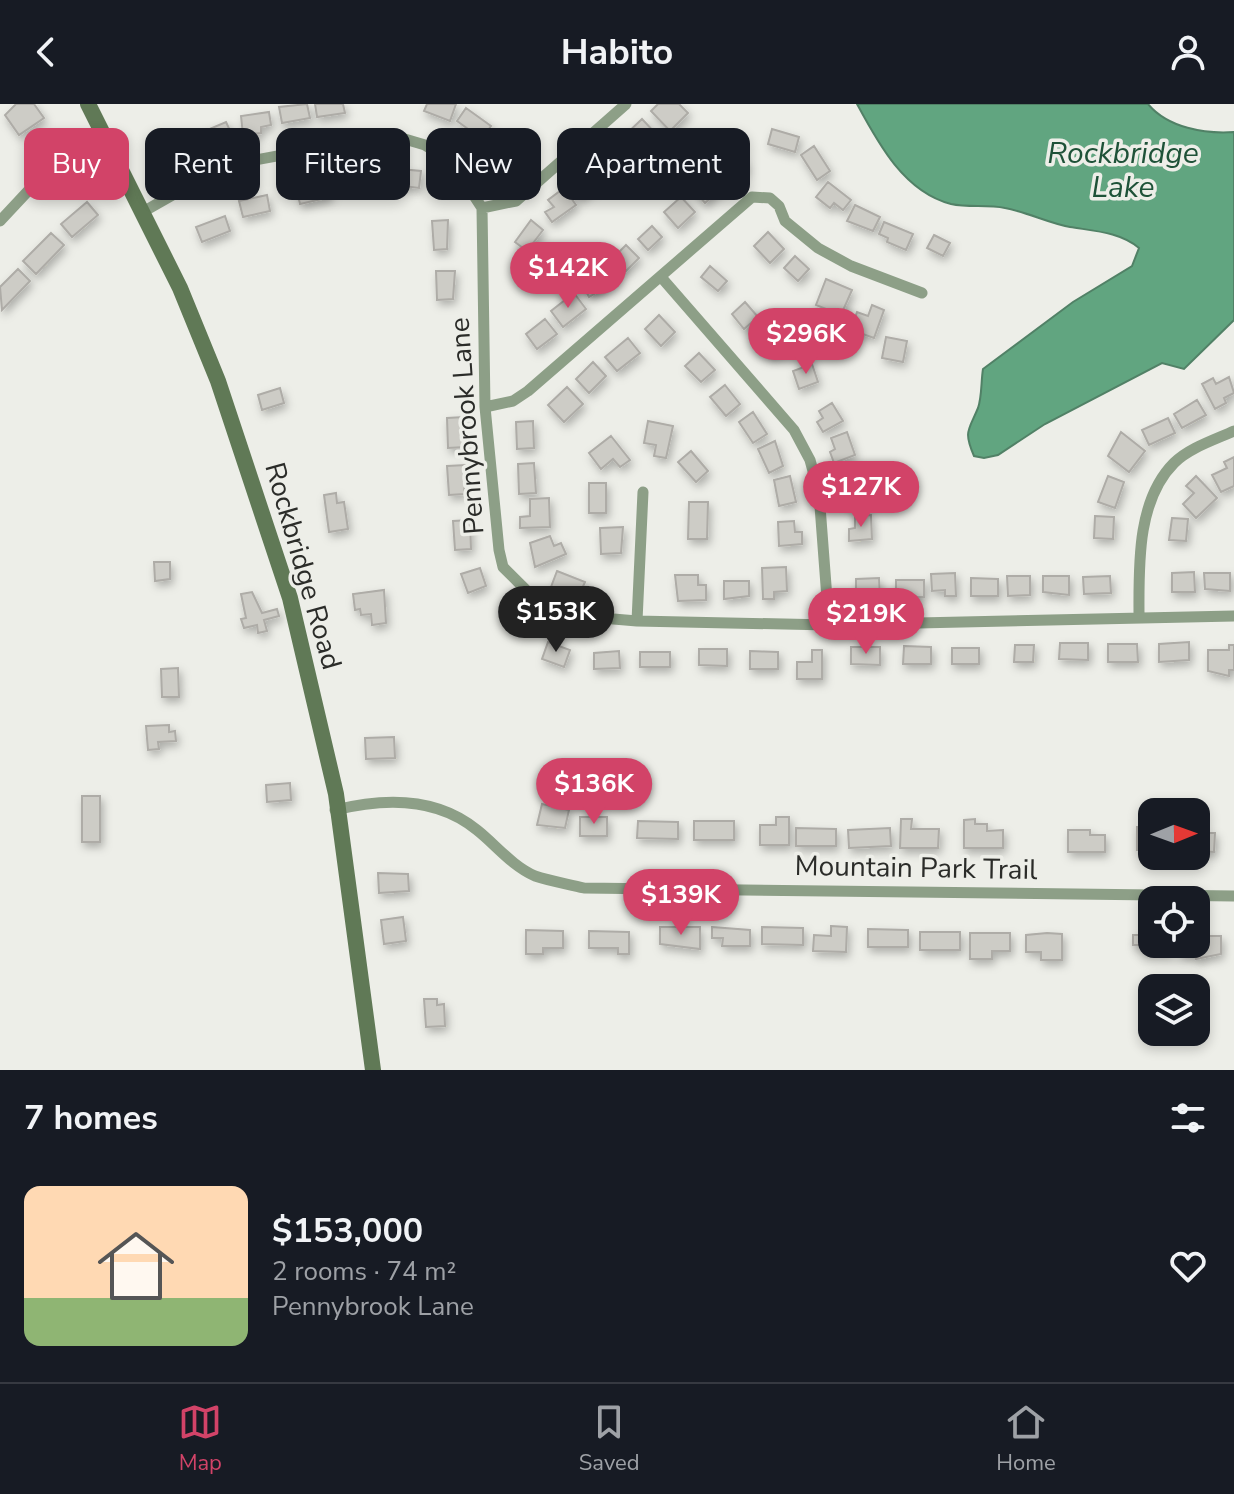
<!DOCTYPE html>
<html lang="en">
<head>
<meta charset="utf-8">
<style>
	body { margin:0; font-family:"Nunito Sans",sans-serif; background:#242831; color:#f1f3f6; height:100vh; display:flex; flex-direction:column; font-size:30px; white-space:nowrap }
	* { box-sizing:border-box; margin:0 }
	p { font-size:26px; color:#9ea1a6 }
	.icon { flex:none; width:44px; height:44px; fill:none; stroke:currentColor; stroke-width:2; stroke-linecap:round; stroke-linejoin:round }
	.map { position:relative; height:966px; overflow:hidden }
	.drawer { display:flex; flex-direction:column; background:#171b24; flex:1 }
	.drawer>* { flex:none }
	.hud { position:absolute; left:24px; top:24px; width:800px; height:72px; display:flex; gap:16px }
	.needle { width:52px; rotate:89deg }
	.fabs { position:absolute; left:1138px; top:694px; display:grid; gap:16px }
	.fabs a { display:grid; place-items:center; width:72px; height:72px; border-radius:16px; background:#171b24; box-shadow:0 4px 12px #0003; font-size:40px }
	.price { position:absolute; translate:-50% -68px; padding:0 18px; border-radius:28px; background:#d24368; color:#fff; font-size:26px; line-height:52px; filter:drop-shadow(0 2px 4px #0008) }
	.price::after { content:''; position:absolute; left:50%; top:48px; width:24px; height:18px; margin-left:-12px; background:inherit; clip-path:polygon(0 0,100% 0,50% 100%) }
	.price.active { background:#222; color:#fff }
	ul { padding:0; list-style:none }
	li { display:flex; align-items:center; gap:24px; height:200px; padding:0 24px }
	li+li { border-top:2px solid #363941 }
	li span { display:grid; place-items:center; flex:none; width:224px; height:160px; border-radius:16px; color:#555 }
	li>.icon { margin-inline-start:auto }
	span .icon { width:96px; height:96px; fill:#fffc; stroke-width:1 }
	li b { font-size:34px }
	h2 { display:flex; justify-content:space-between; align-items:center; height:96px; padding:0 24px; font-size:34px }
	.chip { padding:0 28px; border-radius:16px; background:#171b24; box-shadow:0 4px 12px #0003; font-size:28px; line-height:72px }
	.chip.active { background:#d24368; color:#fff }
	header { display:flex; justify-content:space-between; align-items:center; height:104px; padding:0 24px; background:#171b24; font-size:36px; font-weight:700 }
	.tabs { display:flex; justify-content:space-around; align-items:center; height:112px; border-top:2px solid #363941; background:#171b24; font-size:22px; color:#9ea1a6 }
	.tabs a { display:grid; justify-items:center; gap:4px }
	.tabs .active { color:#d24368 }
	.map>svg:first-child { display:block }
</style>
</head>
<body>
<header><svg class="icon" aria-label="back" viewBox="0 0 24 24"><path d="M15 5l-7 7 7 7"/></svg>Habito<svg class="icon" aria-label="person" viewBox="0 0 24 24"><circle cx="12" cy="8" r="4"/><path d="M4 21q1-7 8-7t8 7"/></svg></header>
<div class="map">
<svg width="1234" height="966" viewBox="0 0 1234 966">
	<defs>
		<filter id="shadow"><feDropShadow dx="2.5" dy="4.5" stdDeviation="4" flood-color="#0004"/></filter>
	</defs>
	<rect width="100%" height="100%" fill="#edeee8"/>
	<path fill="#61a580" stroke="#518166" stroke-width="2" d="M857,0H1148C1168,24 1205,30 1234,28V216L1184,265L1162,259L1045,320L998,351L984,354L974,352C963,327 969,326 978,304C982,293 981,277 983,265L1073,198L1132,162L1139,144C1120,128 1094,127 1070,123C1048,119 1027,108 1005,104C987,100 969,104 951,100C904,88 878,39 857,0Z"/>
	<path fill="#cdccc6" stroke="#aeaca7" stroke-width="2" filter="url(#shadow)" d="M16,0H34L44,14L19,31L5,11Z
		M307,0L310,14L282,19L279,3Z
		M315,0H343L345,9L317,13Z
		M427,0H456L450,17L424,7Z
		M658,0H679L688,9L670,27L651,7Z
		M466,4L491,22L482,35L457,17Z
		M269,8L271,21L261,23V29L243,31L241,12Z
		M642,15L659,33L640,52L623,33Z
		M226,18L234,35L208,47L200,29Z
		M772,25L799,33L795,48L768,40Z
		M513,33L528,51L502,67L490,52Z
		M190,36L195,54L170,62L164,44Z
		M617,39L630,55L614,74L598,54Z
		M814,42L830,67L817,76L801,51Z
		M734,48L747,63L729,78L717,63Z
		M590,61L602,75L580,94L571,83Z
		M371,64L372,77L342,79L341,66Z
		M389,64L421,67L419,84L387,80Z
		M710,69L723,83L705,99L693,85Z
		M325,71L330,93L300,100L296,83L315,79L313,74Z
		M828,78L851,96L843,106L834,99L830,104L816,93Z
		M564,84L576,101L552,118L545,108L554,103L548,96Z
		M267,91L270,107L243,113L239,97Z
		M681,93L695,108L678,124L664,108Z
		M87,98L98,111L72,133L61,120Z
		M855,101L880,113L873,127L847,117Z
		M225,112L230,127L202,138L196,123Z
		M448,116L447,145L434,146L432,117Z
		M531,116L543,126L527,147L515,138Z
		M884,118L913,130L906,146L887,138L888,134L879,130Z
		M652,122L662,133L648,146L638,135Z
		M768,128L784,145L770,159L754,142Z
		M51,129L64,141L36,170L23,157Z
		M934,131L950,139L943,152L927,144Z
		M626,141L639,154L626,167L613,154Z
		M795,152L809,165L798,177L784,164Z
		M710,162L727,177L718,187L701,173Z
		M18,165L30,177L2,206L0,183Z
		M436,167H455L453,195L437,196Z
		M597,172L604,184L589,193L582,180Z
		M826,175L852,186L841,211L816,201Z
		M574,189L586,205L563,223L551,207Z
		M745,198L758,213L744,225L732,210Z
		M872,201L884,206L874,234L851,226L857,208L868,212Z
		M659,211L675,228L661,242L645,225Z
		M545,215L557,230L537,245L526,230Z
		M775,228L785,238L772,251L763,240Z
		M886,233L907,237L903,258L882,254Z
		M628,234L640,249L617,267L605,253Z
		M699,249L715,266L701,278L685,262Z
		M593,258L606,272L589,289L576,275Z
		M812,260L818,278L799,285L793,267Z
		M1229,273L1234,289L1224,294L1226,299L1215,305L1202,280L1213,274L1216,280Z
		M725,281L740,300L726,312L710,293Z
		M567,283L583,300L564,318L548,301Z
		M280,284L284,299L262,306L258,291Z
		M1197,296L1206,311L1182,324L1174,310Z
		M832,299L843,317L823,328L817,318L823,314L819,307Z
		M753,308L767,330L753,339L739,318Z
		M464,313L465,343L448,344L447,314Z
		M1168,314L1175,329L1149,341L1142,326Z
		M533,317L534,344L517,345L516,318Z
		M648,317L673,322L666,354L654,352L656,341L644,339Z
		M847,328L855,351L834,359L830,348L835,345L831,334Z
		M1121,328L1145,347L1129,368L1108,352Z
		M611,332L630,356L620,363L613,355L601,365L589,349Z
		M775,337L783,362L769,369L758,345Z
		M691,347L708,367L696,378L678,358Z
		M1234,353V382L1221,388L1212,371L1227,364L1224,358Z
		M534,359L536,389L519,390L518,360Z
		M466,361L464,390L449,391L447,362Z
		M865,371L868,397L845,400L843,388L849,387L848,373Z
		M790,372L796,398L779,402L774,376Z
		M1108,372L1124,378L1115,404L1098,398Z
		M1196,372L1217,394L1196,414L1183,400L1194,389L1186,382Z
		M589,379H606V409H589Z
		M336,389L337,399L344,398L348,425L329,428L324,391Z
		M549,394L550,423L520,424V413L530,412V395Z
		M689,398H708L707,435H688Z
		M871,411L872,435L849,437V425L855,424V412Z
		M1095,412L1114,413L1113,435L1094,434Z
		M1172,414L1188,415L1186,437L1169,436Z
		M470,416L471,445L455,446L453,417Z
		M794,417L795,428H802V440L779,442L778,418Z
		M623,423L621,449L601,450L600,424Z
		M550,432L554,442L561,439L566,450L535,463L530,439Z
		M154,458H170V475L155,477Z
		M786,463L787,487L774,488V495H763L762,464Z
		M480,464L486,482L468,489L461,470Z
		M557,467L585,478L578,494L551,483Z
		M1194,468L1195,488H1172V469Z
		M955,469L956,492H945V486L932,487L931,470Z
		M1204,469H1230V487L1205,485Z
		M675,471H698V481H706V496L678,497Z
		M1007,472H1030V491L1008,492Z
		M1043,472H1069V491L1043,488Z
		M1110,472L1111,489L1084,490L1083,473Z
		M879,474L880,493L856,494V475Z
		M971,474L998,475V492H971Z
		M896,476H924V493H896Z
		M724,477H749V492L724,495Z
		M384,486L386,519L372,521L371,510L361,511L360,505L355,506L353,490Z
		M252,488L262,509L277,505L279,512L264,516L267,527L258,529L257,521L244,524L241,515L246,514L241,490Z
		M548,538L570,546L564,563L542,555Z
		M1189,538V556L1159,558V540Z
		M1060,539H1088V556L1059,555Z
		M1108,540H1137L1138,558H1108Z
		M1015,541H1034L1033,558H1014Z
		M1229,541H1234V566H1229V572L1208,567V546H1229Z
		M904,542L931,543V560H903Z
		M851,543H880V561L851,560Z
		M952,544H979V560H952Z
		M699,545H727V562L699,561Z
		M812,546H822V575H797V558H812Z
		M619,547L620,564L594,565V549Z
		M750,547L778,548V565H750Z
		M640,548H670V563H640Z
		M178,564L179,593H162L161,565Z
		M169,621V628L175,627L176,637L158,638L159,645L148,646L146,622Z
		M394,633L395,654L366,655L365,634Z
		M290,679L291,696L267,698L266,681Z
		M82,692H100V738H82Z
		M542,700L569,706L565,724L537,721Z
		M580,713H607V732H580Z
		M776,713H789V741H760V721H776Z
		M901,715H912L911,725H939L938,744H900Z
		M975,715V720H987V727L1003,726V744H964V716Z
		M638,717L678,718V735L637,734Z
		M694,717H734V736H694Z
		M1137,723L1149,724L1152,747L1137,746Z
		M796,724L836,725V742H796Z
		M890,724L891,742L849,744L848,726Z
		M1068,726H1090V731H1105V748H1068Z
		M1196,729H1215L1214,748L1196,747Z
		M378,769L408,770L409,787L379,789Z
		M403,813L406,837L384,840L381,816Z
		M831,822L847,823L846,848L813,847L814,831L831,832Z
		M660,823H700V845L660,840Z
		M712,823L750,826V842H722L723,834H712Z
		M762,823L803,824V841L762,840Z
		M868,825L908,826V843H868Z
		M526,826L563,827V844H543V850H526Z
		M589,827L629,828V850H618V844H589Z
		M920,828H960V846H920Z
		M970,829H1010V847H992V855H970Z
		M1047,829L1062,830V856H1041V848H1026V831Z
		M1133,831H1152V840H1168V847H1142L1141,841H1133Z
		M1196,832H1221V850L1196,855V850H1181L1180,840H1196Z
		M424,895H437V901L444,900L445,922L426,923Z"/>
	<g fill="none" stroke-linecap="round" stroke-linejoin="round">
		<path stroke="#8d9f87" stroke-width="11" d="M482,104L516,97L626,0
			M141,109L213,68L239,59L380,33H398L425,41L452,58L482,104L485,303L499,446L503,463L527,487L557,504L590,513L637,517L829,521L1234,512
			M0,117L43,71L108,37
			M661,173L794,326L810,356L819,389L829,521
			M485,303L513,297L528,287L752,93L770,94L779,102L785,117L818,144L851,162L922,189
			M1139,513C1139,464 1136,397 1174,359C1189,344 1214,336 1234,327
			M637,517L643,388
			M335,706C383,694 437,693 477,726C496,741 512,762 535,772C550,777 568,780 584,784L1234,792"/>
		<path stroke="#607956" stroke-width="16" d="M88,0L180,184L218,277L290,494L336,690L373,966"/>
	</g>
	<g text-anchor="middle" dominant-baseline="central" stroke-width="7" stroke-linejoin="round" paint-order="stroke">
		<g font-size="28" fill="#2b2c29" stroke="#edeee8">
			<text transform="translate(467 322) rotate(-94)">Pennybrook Lane</text>
			<text transform="translate(303 462) rotate(74)">Rockbridge Road</text>
			<text transform="translate(916 764) rotate(1)">Mountain Park Trail</text>
		</g>
		<g font-size="30" font-style="italic" fill="#1e5238" stroke="#edeee8">
			<text x="1123" y="49">Rockbridge<tspan x="1123" dy="34">Lake</tspan></text>
		</g>
	</g>
</svg>
<div class="fabs">
<a><svg class="needle" viewBox="-14 -14 28 28"><path d="M0-13l5 13h-10z" fill="#e53935"/><path d="M0 13l5-13h-10z" fill="#9ea1a6"/></svg></a>
<a><svg class="icon" aria-label="locate" viewBox="0 0 24 24"><circle cx="12" cy="12" r="6"/><path d="M12 2v4M12 18v4M2 12h4M18 12h4"/></svg></a>
<a><svg class="icon" aria-label="layers" viewBox="0 0 24 24"><path d="M12 4l9 5-9 5-9-5zM3 14l9 5 9-5"/></svg></a>
</div>
<b class="price" style="left:568px;top:206px">$142K</b>
<b class="price" style="left:806px;top:272px">$296K</b>
<b class="price" style="left:861px;top:425px">$127K</b>
<b class="price active" style="left:556px;top:550px">$153K</b>
<b class="price" style="left:866px;top:552px">$219K</b>
<b class="price" style="left:594px;top:722px">$136K</b>
<b class="price" style="left:681px;top:833px">$139K</b>
<div class="hud">
<a class="chip active">Buy</a>
<a class="chip">Rent</a>
<a class="chip">Filters</a>
<a class="chip">New</a>
<a class="chip">Apartment</a>
</div>
</div>
<section class="drawer">
<h2>7 homes<svg class="icon" aria-label="filters" viewBox="0 0 24 24"><path d="M4 7h16M4 17h16"/><circle cx="9" cy="7" r="2"/><circle cx="15" cy="17" r="2"/></svg></h2>
<ul>
<li><span style="background:linear-gradient(#ffd9b3 70%,#8fb573 0)"><svg class="icon" aria-label="home" viewBox="0 0 24 24"><path d="M3 11l9-7 9 7M6 9v11h12V9"/></svg></span><div><b>$153,000</b><p>2 rooms · 74 m²</p><p>Pennybrook Lane</p></div><svg class="icon" aria-label="heart" viewBox="0 0 24 24"><path d="M12 20l-8-8c-3-5 5-10 8-4 3-6 11-1 8 4z"/></svg></li>
</ul>
</section>
<nav class="tabs">
<a class="active"><svg class="icon" aria-label="map" viewBox="0 0 24 24"><path d="M3 6l6-2 6 2 6-2v14l-6 2-6-2-6 2zM9 4v14M15 6v14"/></svg>Map</a>
<a><svg class="icon" aria-label="saved" viewBox="0 0 24 24"><path d="M7 4h10v16l-5-4-5 4z"/></svg>Saved</a>
<a><svg class="icon" aria-label="home" viewBox="0 0 24 24"><path d="M3 11l9-7 9 7M6 9v11h12V9"/></svg>Home</a>
</nav>
</body>
</html>
